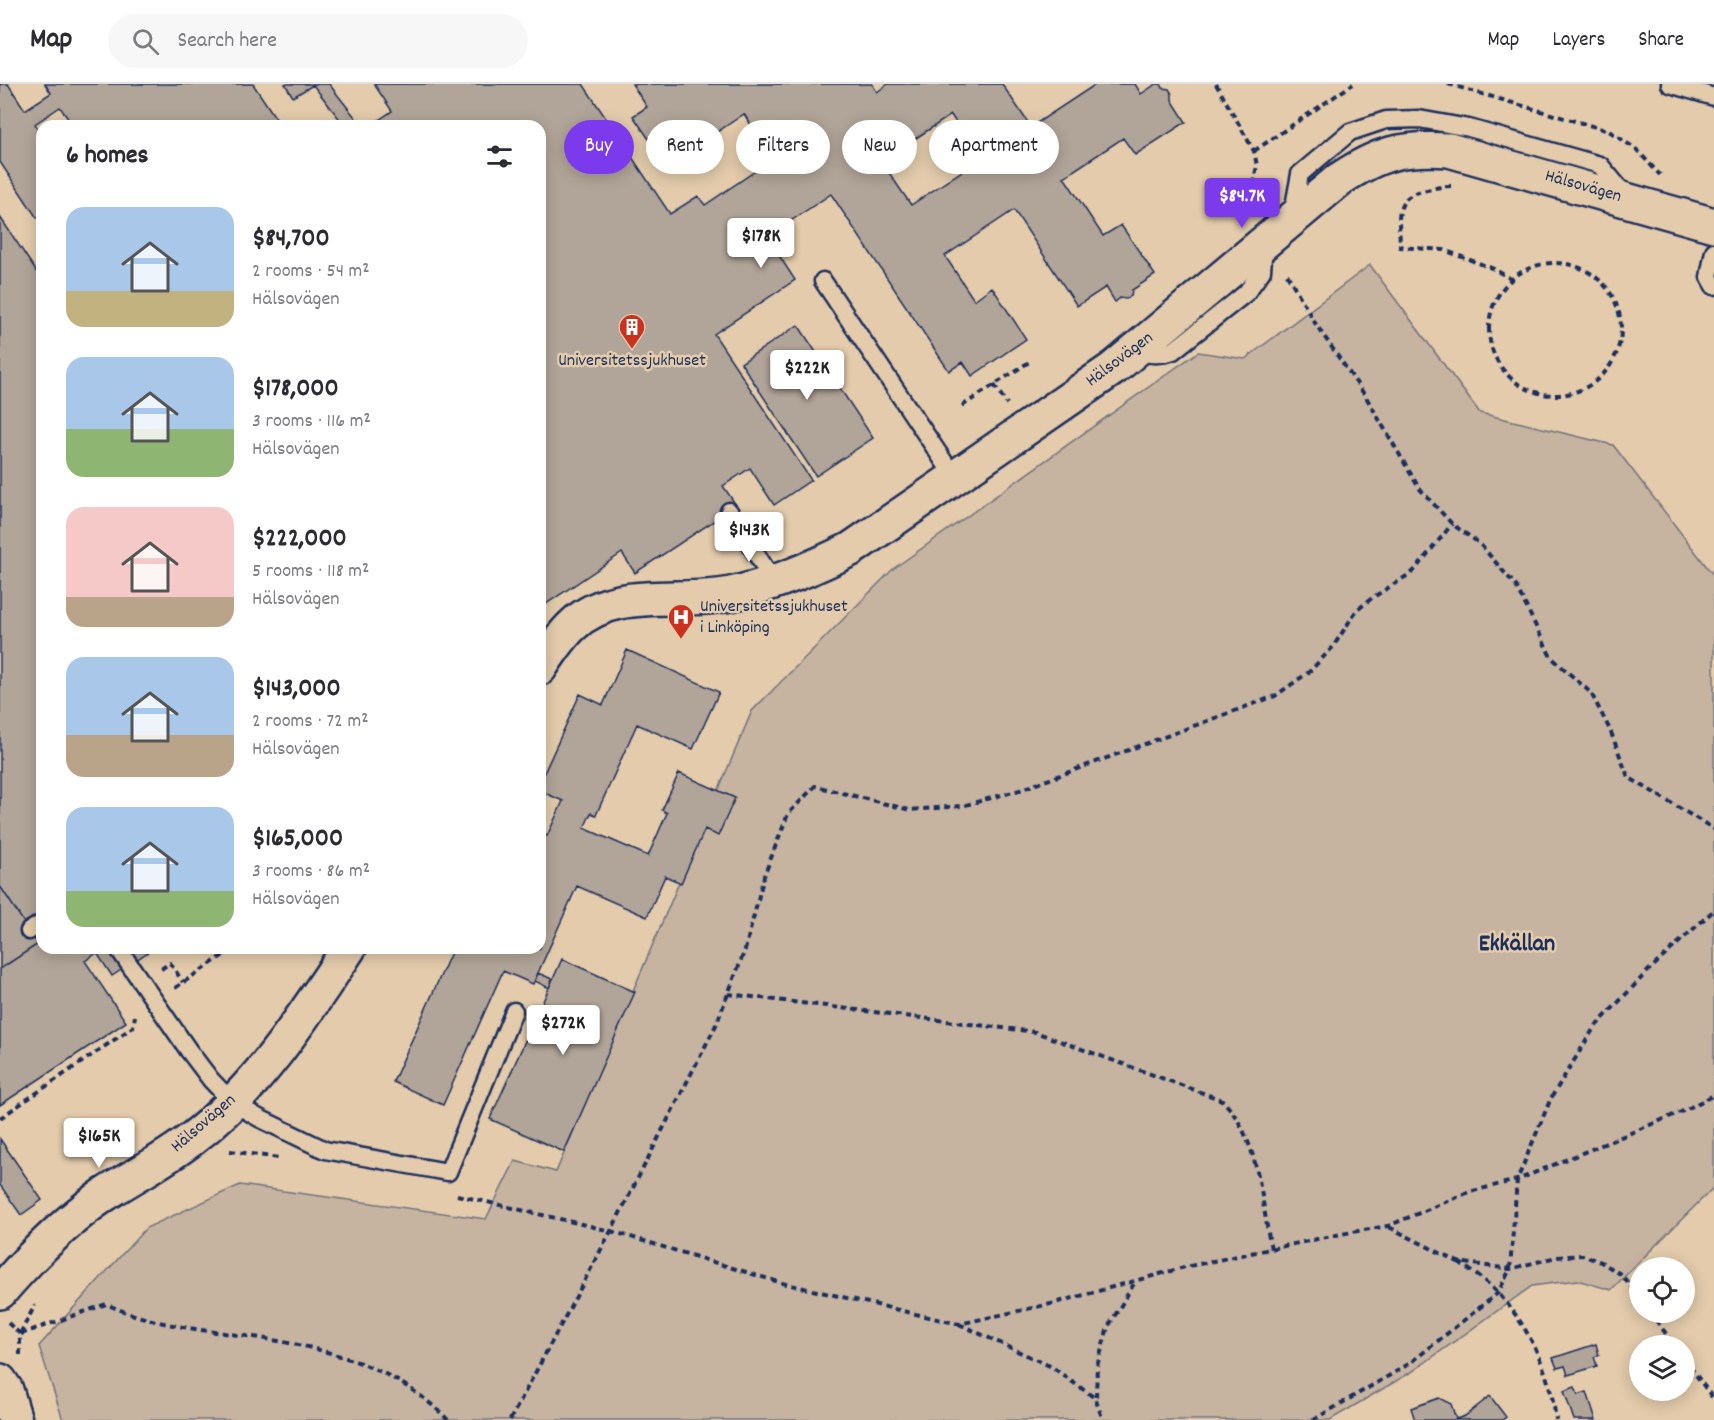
<!DOCTYPE html>
<html lang="en">
<head>
<meta charset="utf-8">
<style>
	body { margin:0; font-family:Dekko,sans-serif; background:#f7f7f7; color:#2b2b33; height:100vh; display:flex; flex-direction:column; font-size:22px; white-space:nowrap }
	* { box-sizing:border-box; margin:0 }
	p { font-size:20px; color:#7c7c81 }
	.icon { flex:none; width:33px; height:33px; fill:none; stroke:currentColor; stroke-width:2; stroke-linecap:round; stroke-linejoin:round }
	.map { position:relative; flex:1; overflow:hidden }
	.panel { position:absolute; left:36px; top:36px; width:510px; height:834px; display:flex; flex-direction:column; background:#fff; border-radius:18px; box-shadow:0 3px 15px #0003 }
	.panel>* { flex:none }
	.banner { position:absolute; left:564px; top:36px; width:570px; height:54px; display:flex; gap:12px }
	.buttons { position:absolute; left:1629px; top:1173px; display:grid; gap:12px }
	.buttons a { display:grid; place-items:center; width:66px; height:66px; border-radius:50%; background:#fff; box-shadow:0 3px 15px #0003; font-size:30px }
	.price { position:absolute; translate:-50% -51px; padding:0 14px; border-radius:6px; background:#fff; color:#222; font-size:20px; line-height:39px; filter:drop-shadow(0 2px 3px #0008) }
	.price::after { content:''; position:absolute; left:50%; top:36px; width:18px; height:14px; margin-left:-9px; background:inherit; clip-path:polygon(0 0,100% 0,50% 100%) }
	.price.active { background:#7c3aed; color:#fff }
	ul { padding:0; list-style:none }
	li { display:flex; align-items:center; gap:18px; height:150px; padding:0 30px }
	li span { display:grid; place-items:center; flex:none; width:168px; height:120px; border-radius:18px; color:#555 }
	li>.icon { margin-inline-start:auto }
	span .icon { width:72px; height:72px; fill:#fffc; stroke-width:1 }
	li b { font-size:26px }
	h2 { display:flex; justify-content:space-between; align-items:center; height:72px; padding:0 30px; font-size:26px }
	.tag { padding:0 21px; border-radius:27px; background:#fff; box-shadow:0 3px 15px #0003; font-size:21px; line-height:54px }
	.tag.active { background:#7c3aed; color:#fff }
	header { display:flex; align-items:center; gap:36px; box-sizing:border-box; height:84px; padding:0 30px; background:#fff; border-bottom:2px solid #e1e1e2 }
	header strong { font-size:28px }
	nav { display:flex; gap:33px; margin-inline-start:auto; font-size:21px }
	.search { width:420px; height:54px; background:#f7f7f7; display:flex; align-items:center; gap:15px; box-sizing:border-box; padding:0 21px; border-radius:33px; color:#7c7c81; font-size:22px }
	.map>svg:first-child { display:block }
</style>
</head>
<body>
<header>
<strong>Map</strong>
<div class="search"><svg class="icon" aria-label="search" viewBox="0 0 24 24"><circle cx="10" cy="10" r="6"/><path d="M15 15l6 6"/></svg>Search here</div>
<nav><a>Map</a><a>Layers</a><a>Share</a></nav>
</header>
<div class="map">
<svg width="1714" height="1336" viewBox="0 0 1714 1336">
	<rect width="100%" height="100%" fill="#e3cbab"/>
	<filter id="ink" filterUnits="userSpaceOnUse"><feTurbulence type="fractalNoise" baseFrequency=".0167" numOctaves="2"/><feDisplacementMap in="SourceGraphic" scale="12" xChannelSelector="R" yChannelSelector="G"/><feConvolveMatrix kernelMatrix="1 2 1 2 8 2 1 2 1" color-interpolation-filters="sRGB"/></filter>
	<g filter="url(#ink)">
		<path fill="#c6b4a0" stroke="#70727f" stroke-width="1.5" d="M1370,181L1480,329L1613,361L1714,492V1103L1611,1206L1577,1196L1532,1202L1413,1287L1330,1336H63L39,1262L146,1144L240,1101L486,1135L515,1077L556,1088L752,627L893,485L1198,268L1245,275Z"/>
		<path fill="#b1a498" stroke="#1b2f5e" stroke-width="1.5" fill-rule="evenodd" d="M0,0H8L25,26L51,9L45,0H253L281,42H73L60,23L35,40L42,51V131L37,134L0,78Z
			M285,0H329L362,42H345L313,1L293,13Z
			M374,0H583L670,130L698,112L705,121L773,75L744,30L680,73L664,49L651,58L633,32L647,23L632,0H872L877,8L888,0H1002L1031,43L1096,0H1135L1141,10L1156,0H1161L1163,4L1169,5L1172,10V16L1186,38L1135,71L1123,54L1064,93L1103,152L1121,141L1155,191L1132,206L1131,212L1126,215L1120,214L1115,218L1106,203L1077,222L1014,126L945,172L974,216L992,203L1026,255L972,292L963,278L949,287L831,110L767,153L795,196L714,250L811,396L774,421L750,384L723,402L736,421L729,427L635,489L622,469L540,524V42H370L392,27ZM951,31L980,75L911,121L881,77Z
			M0,133L42,196V864H154L112,892L97,869L85,877L126,938L0,1021V885L38,860L0,802Z
			M798,241L873,354L816,392L741,279Z
			M627,566L719,608L693,665L637,640L596,731L591,729L584,744L648,772L667,729L662,726L679,689L735,714L718,752L705,745L681,799L665,792L647,833L577,802L533,900L503,887L443,1021L393,998L453,864H540V749L547,752L563,717L540,707V698L580,610L603,621Z
			M0,802L38,860L0,885Z
			M562,875L635,908L564,1068L490,1035Z
			M538,889L552,895L549,904L535,897Z
			M0,1055L42,1116L21,1131L0,1101Z
			M1596,1260L1599,1271L1594,1273L1597,1282L1568,1291L1565,1282L1557,1284L1553,1274Z
			M1575,1303L1578,1311L1587,1308L1596,1336H1574L1564,1307Z
			M1490,1312L1506,1333L1502,1336H1415L1411,1324L1439,1314L1451,1320L1456,1335L1465,1332Z"/>
		<g fill="none" stroke-linecap="round" stroke-linejoin="round">
			<g stroke="#1b2f5e" stroke-width="21">
				<path id="service" d="M1670,0L1714,13
					M1292,133L1300,90L1350,48L1386,36L1419,35L1469,44L1600,81L1626,112
					M1714,167L1709,193L1714,202
					M823,197L955,394
					M1134,268C1148,270 1160,272 1173,267L1246,209L1262,187L1264,160
					M729,427L774,498
					M29,847L42,839
					M189,967L211,996L232,1018L259,1034L325,1066L448,1088L514,927"/>
			</g>
			<g stroke="#1b2f5e" stroke-width="38">
				<path id="minor" d="M540,584C550,569 560,553 573,541C615,501 680,521 731,510C773,501 813,484 851,465L1114,284L1340,95C1379,69 1402,63 1449,66L1714,141
					M0,1208C30,1173 66,1137 104,1111C133,1092 165,1076 193,1054C258,1004 304,932 349,864"/>
			</g>
			<g stroke="#1b2f5e" stroke-width="38">
				<path id="secondary" d="M0,1297L6,1306L15,1336"/>
			</g>
			<path stroke="#1b2f5e" stroke-width="4" stroke-dasharray="6 4.5" stroke-linecap="butt" d="M1216,0L1254,67L1257,82L1247,129
				M1448,0L1609,47L1636,65L1660,91
				M1254,67L1353,0
				M1451,102C1441,102 1432,105 1422,107C1392,114 1400,138 1400,163L1444,166L1494,185L1511,195
				M1489 245a66 66 0 1 1 132 0a66 66 0 1 1-132 0Z
				M1287,190L1315,239L1366,313L1419,404L1452,440L1479,459L1516,502L1551,573L1591,609L1610,646L1628,693L1714,745
				M994,301L1007,320
				M962,322L1032,276
				M161,885L170,879L183,898
				M175,904L234,864
				M728,910L1035,948L1222,1016C1259,1053 1261,1115 1271,1165
				M0,1034L133,943L135,932
				M230,1067L279,1074
				M457,1111L611,1147L782,1199L959,1240L1055,1219L1185,1183L1341,1150L1388,1142L1469,1108L1517,1096L1681,1028L1714,1011
				M1389,1143L1458,1178L1510,1185L1556,1173L1582,1171L1601,1178L1622,1191L1640,1215
				M1459,1178C1472,1188 1488,1198 1499,1210C1531,1246 1550,1289 1556,1336
				M1650,1228L1675,1262
				M8,1239L20,1250V1271
				M959,1240L1052,1283L1095,1314L1103,1336
				M20,1250L35,1221
				M21,1250L106,1220C155,1242 201,1246 254,1253C326,1264 396,1282 448,1336
				M1684,1274L1714,1316
				M1096,1313L1097,1282L1108,1243L1135,1198
				M510,1336L611,1147L716,941L745,866L764,792L788,730L815,702L910,726L962,722L1020,706L1275,612L1309,588L1333,563L1356,527L1372,514L1413,488L1452,440
				M1313,1336L1409,1280L1498,1209L1510,1185L1517,1096L1551,1014L1594,944L1648,887L1714,826"/>
			<use href="#service" stroke="#e3cbab" stroke-width="16"/>
			<use href="#minor" stroke="#e3cbab" stroke-width="33"/>
			<use href="#secondary" stroke="#e3cbab" stroke-width="33"/>
			<g stroke="#1b2f5e" stroke-width="21" stroke-linecap="butt">
				<path id="service-bridge" d="M118,864L189,967"/>
			</g>
			<use href="#service-bridge" stroke="#e3cbab" stroke-width="16"/>
		</g>
	</g>
	<defs>
		<g id="building-pin" transform="scale(1.35)"><path d="M0 17L-7.5 6A9.5 9.5 0 1 1 7.5 6Z" fill="#c8321e" stroke="#e3cbab"/><path d="M-4-6H4V6H1V3H-1V6H-4ZM-2.5-4.3h1.7v1.8h-1.7ZM.8-4.3h1.7v1.8H.8ZM-2.5-1h1.7V.8h-1.7ZM.8-1h1.7V.8H.8Z" fill="#fff"/></g>
		<g id="hospital-pin" transform="scale(1.35)"><path d="M0 17L-7.5 6A9.5 9.5 0 1 1 7.5 6Z" fill="#c8321e" stroke="#e3cbab"/><path d="M-5-5h3v3.5h4V-5h3V5h-3V1.5h-4V5h-3Z" fill="#fff"/></g>
	</defs>
	<g fill-rule="evenodd">
		<use href="#building-pin" x="632" y="243"/>
		<use href="#hospital-pin" x="681" y="533"/>
	</g>
	<g text-anchor="middle" dominant-baseline="central" stroke-width="5" stroke-linejoin="round" paint-order="stroke">
		<g font-size="18" fill="#1b2f5e" stroke="#e3cbab">
			<text transform="translate(1583 103) rotate(16)">Hälsovägen</text>
			<text transform="translate(1120 276) rotate(-37)">Hälsovägen</text>
			<text transform="translate(204 1040) rotate(-41)">Hälsovägen</text>
		</g>
		<g font-size="18" fill="#1b2f5e" stroke="#e3cbab">
			<text x="632" y="277">Universitetssjukhuset</text>
			<text x="700" y="523" text-anchor="start">Universitetssjukhuset<tspan x="700" dy="21">i Linköping</tspan></text>
		</g>
		<g font-size="24" font-weight="bold" fill="#1b2f5e" stroke="#e3cbab">
			<text x="1517" y="861">Ekkällan</text>
		</g>
	</g>
</svg>
<div class="buttons">
<a><svg class="icon" aria-label="locate" viewBox="0 0 24 24"><circle cx="12" cy="12" r="6"/><path d="M12 2v4M12 18v4M2 12h4M18 12h4"/></svg></a>
<a><svg class="icon" aria-label="layers" viewBox="0 0 24 24"><path d="M12 4l9 5-9 5-9-5zM3 14l9 5 9-5"/></svg></a>
</div>
<b class="price active" style="left:1242px;top:145px">$84.7K</b>
<b class="price" style="left:761px;top:185px">$178K</b>
<b class="price" style="left:807px;top:317px">$222K</b>
<b class="price" style="left:749px;top:479px">$143K</b>
<b class="price" style="left:563px;top:972px">$272K</b>
<b class="price" style="left:99px;top:1085px">$165K</b>
<div class="banner">
<a class="tag active">Buy</a>
<a class="tag">Rent</a>
<a class="tag">Filters</a>
<a class="tag">New</a>
<a class="tag">Apartment</a>
</div>
<section class="panel">
<h2>6 homes<svg class="icon" aria-label="filters" viewBox="0 0 24 24"><path d="M4 7h16M4 17h16"/><circle cx="9" cy="7" r="2"/><circle cx="15" cy="17" r="2"/></svg></h2>
<ul>
<li><span style="background:linear-gradient(#a9c7e8 70%,#c2b280 0)"><svg class="icon" aria-label="home" viewBox="0 0 24 24"><path d="M3 11l9-7 9 7M6 9v11h12V9"/></svg></span><div><b>$84,700</b><p>2 rooms · 54 m²</p><p>Hälsovägen</p></div></li>
<li><span style="background:linear-gradient(#a9c7e8 60%,#8fb573 0)"><svg class="icon" aria-label="home" viewBox="0 0 24 24"><path d="M3 11l9-7 9 7M6 9v11h12V9"/></svg></span><div><b>$178,000</b><p>3 rooms · 116 m²</p><p>Hälsovägen</p></div></li>
<li><span style="background:linear-gradient(#f6c9c9 75%,#b9a48a 0)"><svg class="icon" aria-label="home" viewBox="0 0 24 24"><path d="M3 11l9-7 9 7M6 9v11h12V9"/></svg></span><div><b>$222,000</b><p>5 rooms · 118 m²</p><p>Hälsovägen</p></div></li>
<li><span style="background:linear-gradient(#a9c7e8 65%,#b9a48a 0)"><svg class="icon" aria-label="home" viewBox="0 0 24 24"><path d="M3 11l9-7 9 7M6 9v11h12V9"/></svg></span><div><b>$143,000</b><p>2 rooms · 72 m²</p><p>Hälsovägen</p></div></li>
<li><span style="background:linear-gradient(#a9c7e8 70%,#8fb573 0)"><svg class="icon" aria-label="home" viewBox="0 0 24 24"><path d="M3 11l9-7 9 7M6 9v11h12V9"/></svg></span><div><b>$165,000</b><p>3 rooms · 86 m²</p><p>Hälsovägen</p></div></li>
</ul>
</section>
</div>
</body>
</html>
